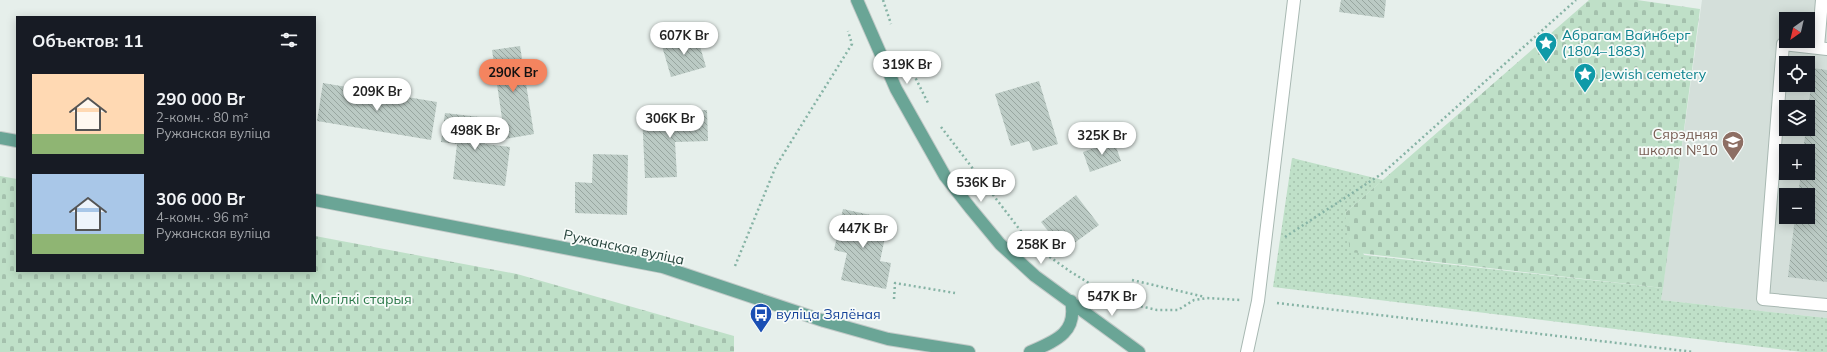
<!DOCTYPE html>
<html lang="ru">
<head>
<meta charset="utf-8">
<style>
	body { margin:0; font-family:Mulish,sans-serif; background:#242831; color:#f1f3f6; height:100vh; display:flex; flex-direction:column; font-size:15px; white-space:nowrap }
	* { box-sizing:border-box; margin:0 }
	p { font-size:13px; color:#9ea1a6 }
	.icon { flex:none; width:22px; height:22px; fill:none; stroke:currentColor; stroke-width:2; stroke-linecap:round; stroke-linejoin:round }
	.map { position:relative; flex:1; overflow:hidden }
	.details { position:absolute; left:16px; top:16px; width:300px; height:256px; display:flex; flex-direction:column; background:#171b24; border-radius:0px; box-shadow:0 2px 10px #0003 }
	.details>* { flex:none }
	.needle { width:26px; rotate:214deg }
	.controls { position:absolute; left:1779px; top:12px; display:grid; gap:8px }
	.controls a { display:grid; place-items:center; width:36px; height:36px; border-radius:0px; background:#171b24; box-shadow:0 2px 10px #0003; font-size:20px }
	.price { position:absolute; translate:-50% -34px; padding:0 9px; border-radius:14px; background:#fff; color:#222; font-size:13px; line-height:26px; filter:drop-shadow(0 1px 2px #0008) }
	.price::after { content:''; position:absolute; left:50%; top:24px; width:12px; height:9px; margin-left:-6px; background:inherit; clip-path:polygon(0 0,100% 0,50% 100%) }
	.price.on { background:#f4845f; color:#111 }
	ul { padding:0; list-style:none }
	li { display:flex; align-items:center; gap:12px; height:100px; padding:0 16px }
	li span { display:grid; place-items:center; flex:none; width:112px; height:80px; border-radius:0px; color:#555 }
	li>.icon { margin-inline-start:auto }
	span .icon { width:48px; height:48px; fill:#fffc; stroke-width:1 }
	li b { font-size:17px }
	h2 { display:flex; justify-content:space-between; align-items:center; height:48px; padding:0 16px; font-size:17px }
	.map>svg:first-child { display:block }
</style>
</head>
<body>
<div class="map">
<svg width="1827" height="352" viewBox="0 0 1827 352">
	<defs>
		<pattern id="grass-dots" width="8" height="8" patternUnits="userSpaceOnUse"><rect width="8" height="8" fill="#bfe0c8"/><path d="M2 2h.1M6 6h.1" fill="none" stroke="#a4c1ad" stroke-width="1.8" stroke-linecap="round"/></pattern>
		<pattern id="cemetery-stones" width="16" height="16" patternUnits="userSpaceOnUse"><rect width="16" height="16" fill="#bfe0c8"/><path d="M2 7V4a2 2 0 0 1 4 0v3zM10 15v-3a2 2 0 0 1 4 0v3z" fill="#a4c1ad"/></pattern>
		<pattern id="building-back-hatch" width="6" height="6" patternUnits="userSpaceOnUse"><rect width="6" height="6" fill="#bbcac4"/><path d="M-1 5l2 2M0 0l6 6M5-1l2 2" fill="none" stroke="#98a6a0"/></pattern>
	</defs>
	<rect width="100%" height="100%" fill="#e6efeb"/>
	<path fill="#d4dfda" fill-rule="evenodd" d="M1702,0H1827V318L1661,300ZM1786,19H1808V41H1786ZM1786,63H1808V85H1786ZM1786,107H1808V129H1786ZM1786,151H1808V173H1786ZM1786,195H1808V217H1786Z"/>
	<path fill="url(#grass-dots)" d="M1292,158L1383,180L1345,213L1364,255L1663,288L1661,300L1827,318V352H1802L1273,287Z"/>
	<path fill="url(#cemetery-stones)" d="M1589,0H1637L1700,9L1663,288L1350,252L1345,213Z
		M0,176L17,179V271H315V236L517,274L734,336V352H0Z"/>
	<path fill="url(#building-back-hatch)" d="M1341,0H1386L1384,18L1339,12Z
		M697,36L706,67L671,77L662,46Z
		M520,46L534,134L505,139L492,50Z
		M1813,68L1827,70V282L1788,277L1795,217H1808V195H1798L1801,173H1808V151H1803L1806,129H1808V111Z
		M1039,81L1058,144L1033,151L1029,141L1011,146L995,94Z
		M323,83L437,102L431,140L317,121Z
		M707,110L708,141L675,142L677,177L645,178L642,113Z
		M445,113L488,118L485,144L510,147L505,186L453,179L457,144L441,142Z
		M1114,141L1121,161L1090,172L1083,152Z
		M593,154L628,155L627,215L575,213V182L592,183Z
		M1076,195L1099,225L1073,244L1064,232L1055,240L1041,222Z
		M843,209L889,219L880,261L891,263L886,289L841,280L847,253L834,250Z"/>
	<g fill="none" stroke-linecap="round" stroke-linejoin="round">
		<g stroke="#a8b8b2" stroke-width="14">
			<path id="minor" d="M1818,47L1822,0
				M1827,49L1783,44L1763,299L1827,305
				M1247,352L1258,301L1294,0"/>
		</g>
		<g stroke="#c2cac8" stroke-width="14">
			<path id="major" d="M857,0L896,89L945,176L971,209L1000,244L1035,276L1139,352
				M0,138L17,141
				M315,200L663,267L824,321L888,339L969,352
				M1030,352C1055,341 1078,333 1071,301"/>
		</g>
		<path stroke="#86b3a5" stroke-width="2.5" stroke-dasharray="2 3" stroke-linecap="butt" d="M883,0L891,24
			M909,65L929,105
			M941,127L1030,243L1071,272L1118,301L1157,310H1178L1194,300L1207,298L1240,300
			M1285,237L1383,173L1576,0
			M735,266L776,166L852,44L848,31
			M1132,280L1205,297
			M894,299L895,283L955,293
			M1277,303L1694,352"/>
		<use href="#minor" stroke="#fff" stroke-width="12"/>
		<use href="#major" stroke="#6aa596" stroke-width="12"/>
	</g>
	<defs>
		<g id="sight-pin" transform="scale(1.15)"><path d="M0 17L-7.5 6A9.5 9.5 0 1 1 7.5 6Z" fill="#0f9aa8" stroke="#f7fbf9"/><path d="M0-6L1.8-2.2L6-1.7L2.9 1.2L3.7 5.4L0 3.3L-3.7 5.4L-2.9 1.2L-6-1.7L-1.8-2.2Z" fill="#fff"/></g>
		<g id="school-pin" transform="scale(1.15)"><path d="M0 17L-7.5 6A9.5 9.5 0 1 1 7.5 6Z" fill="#8d6e63" stroke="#f7fbf9"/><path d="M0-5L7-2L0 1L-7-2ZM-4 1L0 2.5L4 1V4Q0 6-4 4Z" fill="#fff"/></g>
		<g id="bus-pin" transform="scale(1.15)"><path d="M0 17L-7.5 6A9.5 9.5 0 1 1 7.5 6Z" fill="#1a4fb4" stroke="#f7fbf9"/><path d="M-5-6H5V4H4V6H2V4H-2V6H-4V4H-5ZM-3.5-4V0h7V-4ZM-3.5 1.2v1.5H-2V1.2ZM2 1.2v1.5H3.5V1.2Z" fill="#fff"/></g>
	</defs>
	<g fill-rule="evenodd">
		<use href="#sight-pin" x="1546" y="43"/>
		<use href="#sight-pin" x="1585" y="74"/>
		<use href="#school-pin" x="1733" y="142"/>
		<use href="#bus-pin" x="761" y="314"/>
	</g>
	<g text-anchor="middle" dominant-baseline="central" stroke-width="3.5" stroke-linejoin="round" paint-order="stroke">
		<g font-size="14" fill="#0d838f" stroke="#f7fbf9" text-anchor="start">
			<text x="1562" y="35">Абрагам Вайнберг<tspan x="1562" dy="16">(1804–1883)</tspan></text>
			<text x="1600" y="74">Jewish cemetery</text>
		</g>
		<g font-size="14" fill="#785e54" stroke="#f7fbf9" text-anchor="end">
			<text x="1718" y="134">Сярэдняя<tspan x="1718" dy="16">школа №10</tspan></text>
		</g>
		<g font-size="14" fill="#24423a" stroke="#f7fbf9">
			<text transform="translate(624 247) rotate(12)">Ружанская вуліца</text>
		</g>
		<g font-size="14" fill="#2d7a4b" stroke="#f7fbf9">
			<text x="361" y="299">Могілкі старыя</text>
		</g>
		<g font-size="14" fill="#164399" stroke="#f7fbf9" text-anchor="start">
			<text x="776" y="314">вуліца Зялёная</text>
		</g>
	</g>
</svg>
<div class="controls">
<a><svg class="needle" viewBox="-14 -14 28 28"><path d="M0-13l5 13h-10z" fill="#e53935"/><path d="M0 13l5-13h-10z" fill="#9ea1a6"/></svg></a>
<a><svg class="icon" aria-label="locate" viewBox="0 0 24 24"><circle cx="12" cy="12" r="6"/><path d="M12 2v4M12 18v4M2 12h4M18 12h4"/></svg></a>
<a><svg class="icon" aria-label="layers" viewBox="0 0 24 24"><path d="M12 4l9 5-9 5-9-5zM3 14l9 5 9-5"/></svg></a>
<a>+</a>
<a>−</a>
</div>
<b class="price" style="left:684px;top:56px">607K Br</b>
<b class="price" style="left:907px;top:85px">319K Br</b>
<b class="price on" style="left:513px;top:93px">290K Br</b>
<b class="price" style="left:377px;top:112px">209K Br</b>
<b class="price" style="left:670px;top:139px">306K Br</b>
<b class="price" style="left:475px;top:151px">498K Br</b>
<b class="price" style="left:1102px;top:156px">325K Br</b>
<b class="price" style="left:981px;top:203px">536K Br</b>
<b class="price" style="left:863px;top:249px">447K Br</b>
<b class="price" style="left:1041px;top:265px">258K Br</b>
<b class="price" style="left:1112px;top:317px">547K Br</b>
<section class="details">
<h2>Объектов: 11<svg class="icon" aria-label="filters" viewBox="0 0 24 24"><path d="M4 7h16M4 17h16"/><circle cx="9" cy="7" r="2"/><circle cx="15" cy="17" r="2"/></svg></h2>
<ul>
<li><span style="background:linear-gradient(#ffd9b3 75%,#8fb573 0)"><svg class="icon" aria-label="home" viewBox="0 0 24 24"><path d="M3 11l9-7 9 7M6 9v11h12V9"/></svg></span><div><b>290 000 Br</b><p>2-комн. · 80 m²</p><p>Ружанская вуліца</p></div></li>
<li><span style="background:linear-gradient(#a9c7e8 75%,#8fb573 0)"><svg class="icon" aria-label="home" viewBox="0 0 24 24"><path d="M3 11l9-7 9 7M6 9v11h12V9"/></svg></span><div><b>306 000 Br</b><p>4-комн. · 96 m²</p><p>Ружанская вуліца</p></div></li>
</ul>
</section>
</div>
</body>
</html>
